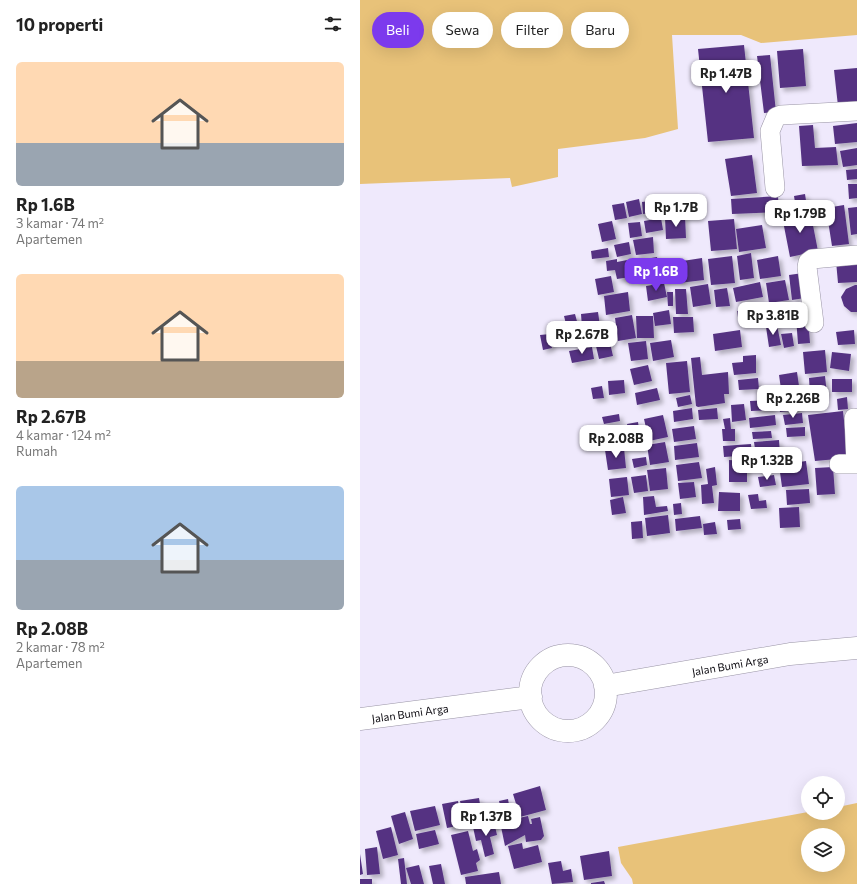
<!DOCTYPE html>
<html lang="id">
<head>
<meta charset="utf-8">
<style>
	body { margin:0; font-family:Commissioner,sans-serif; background:#f2f2f2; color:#222; height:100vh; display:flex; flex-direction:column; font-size:15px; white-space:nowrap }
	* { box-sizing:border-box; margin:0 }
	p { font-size:13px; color:#767676 }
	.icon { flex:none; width:22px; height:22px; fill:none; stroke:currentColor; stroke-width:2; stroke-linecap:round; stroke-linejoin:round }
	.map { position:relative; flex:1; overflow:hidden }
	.details { display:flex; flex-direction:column; background:#fff; width:360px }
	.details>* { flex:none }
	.guide { position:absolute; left:12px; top:12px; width:380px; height:36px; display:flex; gap:8px }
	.controls { position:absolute; left:441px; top:776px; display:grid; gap:8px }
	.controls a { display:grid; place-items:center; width:44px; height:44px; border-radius:50%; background:#fff; box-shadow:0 4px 16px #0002; font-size:20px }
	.price { position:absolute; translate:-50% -34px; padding:0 9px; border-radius:8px; background:#fff; color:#222; font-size:13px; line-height:26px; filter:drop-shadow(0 1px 2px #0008) }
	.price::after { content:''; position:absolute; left:50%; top:24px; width:12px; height:9px; margin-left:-6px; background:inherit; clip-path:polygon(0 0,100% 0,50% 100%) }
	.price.current { background:#7c3aed; color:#fff }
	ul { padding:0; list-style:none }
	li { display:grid; align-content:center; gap:8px; height:212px; padding:0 16px }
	li span { display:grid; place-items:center; height:124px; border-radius:6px; color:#555 }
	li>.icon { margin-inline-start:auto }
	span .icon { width:72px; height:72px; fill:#fffc; stroke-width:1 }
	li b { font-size:17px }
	h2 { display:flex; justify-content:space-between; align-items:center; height:48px; padding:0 16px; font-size:17px }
	.pill { padding:0 14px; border-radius:18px; background:#fff; box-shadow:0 4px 16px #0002; font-size:14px; line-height:36px }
	.pill.current { background:#7c3aed; color:#fff }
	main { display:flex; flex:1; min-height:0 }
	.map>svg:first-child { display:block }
</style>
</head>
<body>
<main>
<section class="details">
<h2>10 properti<svg class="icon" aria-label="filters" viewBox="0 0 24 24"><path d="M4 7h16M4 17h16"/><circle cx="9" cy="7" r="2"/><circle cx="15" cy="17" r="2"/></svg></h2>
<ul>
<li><span style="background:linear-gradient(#ffd9b3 65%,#9aa5b1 0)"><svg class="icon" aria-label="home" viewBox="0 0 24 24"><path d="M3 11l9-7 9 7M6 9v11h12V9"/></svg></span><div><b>Rp 1.6B</b><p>3 kamar · 74 m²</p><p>Apartemen</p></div></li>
<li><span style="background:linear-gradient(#ffd9b3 70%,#b9a48a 0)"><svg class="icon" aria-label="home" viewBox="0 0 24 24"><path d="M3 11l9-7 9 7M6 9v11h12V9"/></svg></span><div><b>Rp 2.67B</b><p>4 kamar · 124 m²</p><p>Rumah</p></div></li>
<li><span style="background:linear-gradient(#a9c7e8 60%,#9aa5b1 0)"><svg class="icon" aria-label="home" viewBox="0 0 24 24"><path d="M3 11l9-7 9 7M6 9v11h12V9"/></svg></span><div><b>Rp 2.08B</b><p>2 kamar · 78 m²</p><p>Apartemen</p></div></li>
</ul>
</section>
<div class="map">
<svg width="497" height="884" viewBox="0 0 497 884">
	<defs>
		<filter id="shadow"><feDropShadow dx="3.5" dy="3.5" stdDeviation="2" flood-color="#0004"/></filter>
	</defs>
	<rect width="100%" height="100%" fill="#efe9fc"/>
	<path fill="#e8c279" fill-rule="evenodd" d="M0,0H497V35L401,43L381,35H312L318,129L285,138L198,149V177L152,187L150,178L0,184Z
		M497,803V884H273L272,879L261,863L258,847L448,812L478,813V807ZM448,835H478V865H448Z"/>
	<path fill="#553382" filter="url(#shadow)" d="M384,45L394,138L348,142L338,49Z
		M443,49L446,86L420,88L417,51Z
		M410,55L416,112L404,113L397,56Z
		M497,68V105L478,106L474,70Z
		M497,123V142L475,144L473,126Z
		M453,125L455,148L476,147L478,165L442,166L439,126Z
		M497,148V165L483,167L480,151Z
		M392,155L397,193L371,196L365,159Z
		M497,169V179L487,180L486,170Z
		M488,184H497V198L489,199Z
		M445,194L447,207L436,209L434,196Z
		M418,196L419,212L372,214L371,199Z
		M279,199L282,214L269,217L266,202Z
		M298,200L300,212L283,214L282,202Z
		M264,203L267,218L255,220L252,205Z
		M484,205L489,244L472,246L466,208Z
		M497,207V234L491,235L488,208Z
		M450,210L458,251L430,257L422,216Z
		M325,216L326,238L306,239L305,218Z
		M301,218L303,230L286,233L284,221Z
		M374,219L377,249L351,251L348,221Z
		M252,221L256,239L242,242L238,224Z
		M280,222L282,236L270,238L268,223Z
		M402,225L406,248L379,252L376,229Z
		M293,237L294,253L276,255L273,240Z
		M269,242L271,254L257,257L254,245Z
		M248,248L249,257L232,259L231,251Z
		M391,253L394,278L380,280L377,256Z
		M372,256L375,283L351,285L348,259Z
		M418,256L421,276L400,279L397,260Z
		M297,257L300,272L288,274L285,259Z
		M281,258L286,279L277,281L272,260Z
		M342,258L344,280L319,283L316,262Z
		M257,259V262L267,260L270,277L257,279L255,270L247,271L246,261Z
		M497,259V282L478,283L476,261Z
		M313,264L316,277L304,280L301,267Z
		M443,273L445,298L432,300L429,275Z
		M251,276L254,292L238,295L235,279Z
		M425,280L429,300L409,303L406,283Z
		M400,282L403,297L376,302L373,288Z
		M304,283L307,297L288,301L286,286Z
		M348,284L351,304L333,307L330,287Z
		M495,285H497V312H491L484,306L481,297L486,289Z
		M367,288L370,306L356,307L354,290Z
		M315,289H326L328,314H316Z
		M268,292L270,311L246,315L244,296Z
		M307,292H313V306H308Z
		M386,309L388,323L379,324L377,311Z
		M309,310L311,324L295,326L293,313Z
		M238,312L240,326L222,328L221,314Z
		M215,314L218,325L207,328L204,316Z
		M272,315L276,338L258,341L255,318Z
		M276,316H293L294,338H277Z
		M313,317H333L334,332L314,333Z
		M436,317H448L450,343L438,344Z
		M417,325L421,345L409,347L406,327Z
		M380,330L382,347L355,351L353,334Z
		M494,330L495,344L478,345L476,332Z
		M432,333L434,346L424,348L421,334Z
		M190,334L192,348L183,350L180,335Z
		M311,340L314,357L293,361L290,343Z
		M286,341L288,359L271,361L268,343Z
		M250,343L253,356L239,359L236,346Z
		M232,347L234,359L212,363L209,351Z
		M465,350L467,372L445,374L443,352Z
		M472,352L491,354L489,371L470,368Z
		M396,355V373L374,375L372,363L383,362V356Z
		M340,357L342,375L368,372L369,394H364L365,403L338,407L336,406L331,358Z
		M327,361L330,392L309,394L306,363Z
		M288,365L292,381L274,385L270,369Z
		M437,372L440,393L422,396L419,375Z
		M465,376L467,394L450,395L449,378Z
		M398,378L399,389L379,390L378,380Z
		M472,379H492V392H472Z
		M264,380L265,393L249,395L248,381Z
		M242,386L244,398L233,399L231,388Z
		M297,388L300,400L277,405L275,393Z
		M330,395L332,404L318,407L316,398Z
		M437,397L439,410L420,412L418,399Z
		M487,397L488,409L478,410L477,399Z
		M412,400L413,410L391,411L390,401Z
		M384,404L386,420L372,422L371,405Z
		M332,408L333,419L314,422L313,411Z
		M357,408L358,419L339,420L338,410Z
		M483,411L488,458L455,461L448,415Z
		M442,413L443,423L425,425L423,415Z
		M259,414L260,421L244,424L242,417Z
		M303,415L308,437L289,441L284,419Z
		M415,415L416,425L390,428L389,418Z
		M370,418L371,429H375V441H363L362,429H365L363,419Z
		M278,422L281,442L271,444L267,424Z
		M334,426L336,439L314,442L312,429Z
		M445,427V436L427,437L426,428Z
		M264,429L267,442L251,445L248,433Z
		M411,431L412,438L393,439L392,432Z
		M419,440L420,454L396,456L394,442Z
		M305,442L309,462L290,465L287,445Z
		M337,443L339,457L315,460L314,446Z
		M391,444L392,455L364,457L363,446Z
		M264,448L266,468L248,470L245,450Z
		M286,457L287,465L274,468L272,459Z
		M369,460L387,461V482H369Z
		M446,461L449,484L422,487L419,465Z
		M339,462L342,478L318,481L316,465Z
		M355,467L357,485L352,486L354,503L342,504L341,485L348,484L346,469Z
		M473,467L475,494L457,495L455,468Z
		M306,468L308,489L290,491L287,470Z
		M286,475L288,491L274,493L271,477Z
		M414,475L416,485L400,487L398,477Z
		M267,477L269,495L251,497L249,479Z
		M334,482L336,497L320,499L318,483Z
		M449,489L450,503L427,505L426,490Z
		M359,492L380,493V511H358Z
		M398,494L399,501L406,500L407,508L391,509L388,495Z
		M294,496L296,507L307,506L308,511L284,515L283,497Z
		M263,497L266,513L252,515L250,500Z
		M321,503L322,514L314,515L313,504Z
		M439,507L440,527L420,528L419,508Z
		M308,515L310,533L287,536L285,518Z
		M340,516L342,528L316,531L315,519Z
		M380,519L381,529L368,530L367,520Z
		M282,521L283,538L272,539L271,522Z
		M355,522L357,534L344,535L343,524Z
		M180,786L186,810L160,817L153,794Z
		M119,798L123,822L105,825L100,801Z
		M148,799L151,816L143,818L139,801Z
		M98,801L102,825L87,828L82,804Z
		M75,806L80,825L55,831L50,811Z
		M45,812L53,839L39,844L31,816Z
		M168,816L170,824H172L171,819L180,817L184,836L181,840L166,842L165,835L145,846L140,822Z
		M134,822L137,835L130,837L134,854L125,857L121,840L116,841L113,827Z
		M31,827L38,855L23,859L16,831Z
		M75,830L79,844L59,849L56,834Z
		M108,831L113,851L117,849L120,860L116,863L118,871L101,875L91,835Z
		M162,843L163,849L178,845L182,862L154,869L148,846Z
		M17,847L20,874L7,875L5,849Z
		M249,851L252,876L224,880L220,856Z
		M0,854L3,874L0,875Z
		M44,858L47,884H41L38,859Z
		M201,861L203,871L211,869L213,882L192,884L188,863Z
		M81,864L85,884H73L69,866Z
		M59,865L64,884H51L46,868Z
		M139,872L141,884H106L105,877Z
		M0,879H12V884H0Z
		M244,881L245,884H231V883Z"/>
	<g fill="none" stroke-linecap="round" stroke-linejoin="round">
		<g stroke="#9994a5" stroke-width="20">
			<path id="minor" d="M415,188L410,131L416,117L421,115L497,111
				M454,323L447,267L448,262L452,259L497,255
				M494,418L496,464
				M479,464H497"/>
		</g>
		<g stroke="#9994a5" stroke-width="23">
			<path id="tertiary" d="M170 693a38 38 0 1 1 76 0a38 38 0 1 1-76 0Z
				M245,686L430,654L497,648
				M0,719L171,697"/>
		</g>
		<use href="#minor" stroke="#fff" stroke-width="19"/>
		<use href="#tertiary" stroke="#fff" stroke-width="22"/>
	</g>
	<g text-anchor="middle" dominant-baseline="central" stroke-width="4" stroke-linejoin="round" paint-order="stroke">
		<g font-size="11" fill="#0c0a10" stroke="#fff">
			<text transform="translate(370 665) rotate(-10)">Jalan Bumi Arga</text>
			<text transform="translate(50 713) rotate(-8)">Jalan Bumi Arga</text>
		</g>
	</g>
</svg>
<div class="controls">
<a><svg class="icon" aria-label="locate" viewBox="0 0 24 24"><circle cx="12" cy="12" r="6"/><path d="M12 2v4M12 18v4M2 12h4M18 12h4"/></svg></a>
<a><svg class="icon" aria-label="layers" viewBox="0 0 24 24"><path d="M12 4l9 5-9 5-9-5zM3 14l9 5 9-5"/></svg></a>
</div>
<b class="price" style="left:366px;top:94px">Rp 1.47B</b>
<b class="price" style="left:316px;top:228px">Rp 1.7B</b>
<b class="price" style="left:440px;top:234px">Rp 1.79B</b>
<b class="price current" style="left:296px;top:292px">Rp 1.6B</b>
<b class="price" style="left:413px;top:336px">Rp 3.81B</b>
<b class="price" style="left:222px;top:355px">Rp 2.67B</b>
<b class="price" style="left:433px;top:419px">Rp 2.26B</b>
<b class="price" style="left:256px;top:459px">Rp 2.08B</b>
<b class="price" style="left:407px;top:481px">Rp 1.32B</b>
<b class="price" style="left:126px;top:837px">Rp 1.37B</b>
<div class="guide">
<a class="pill current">Beli</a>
<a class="pill">Sewa</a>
<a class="pill">Filter</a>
<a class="pill">Baru</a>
</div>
</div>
</main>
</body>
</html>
